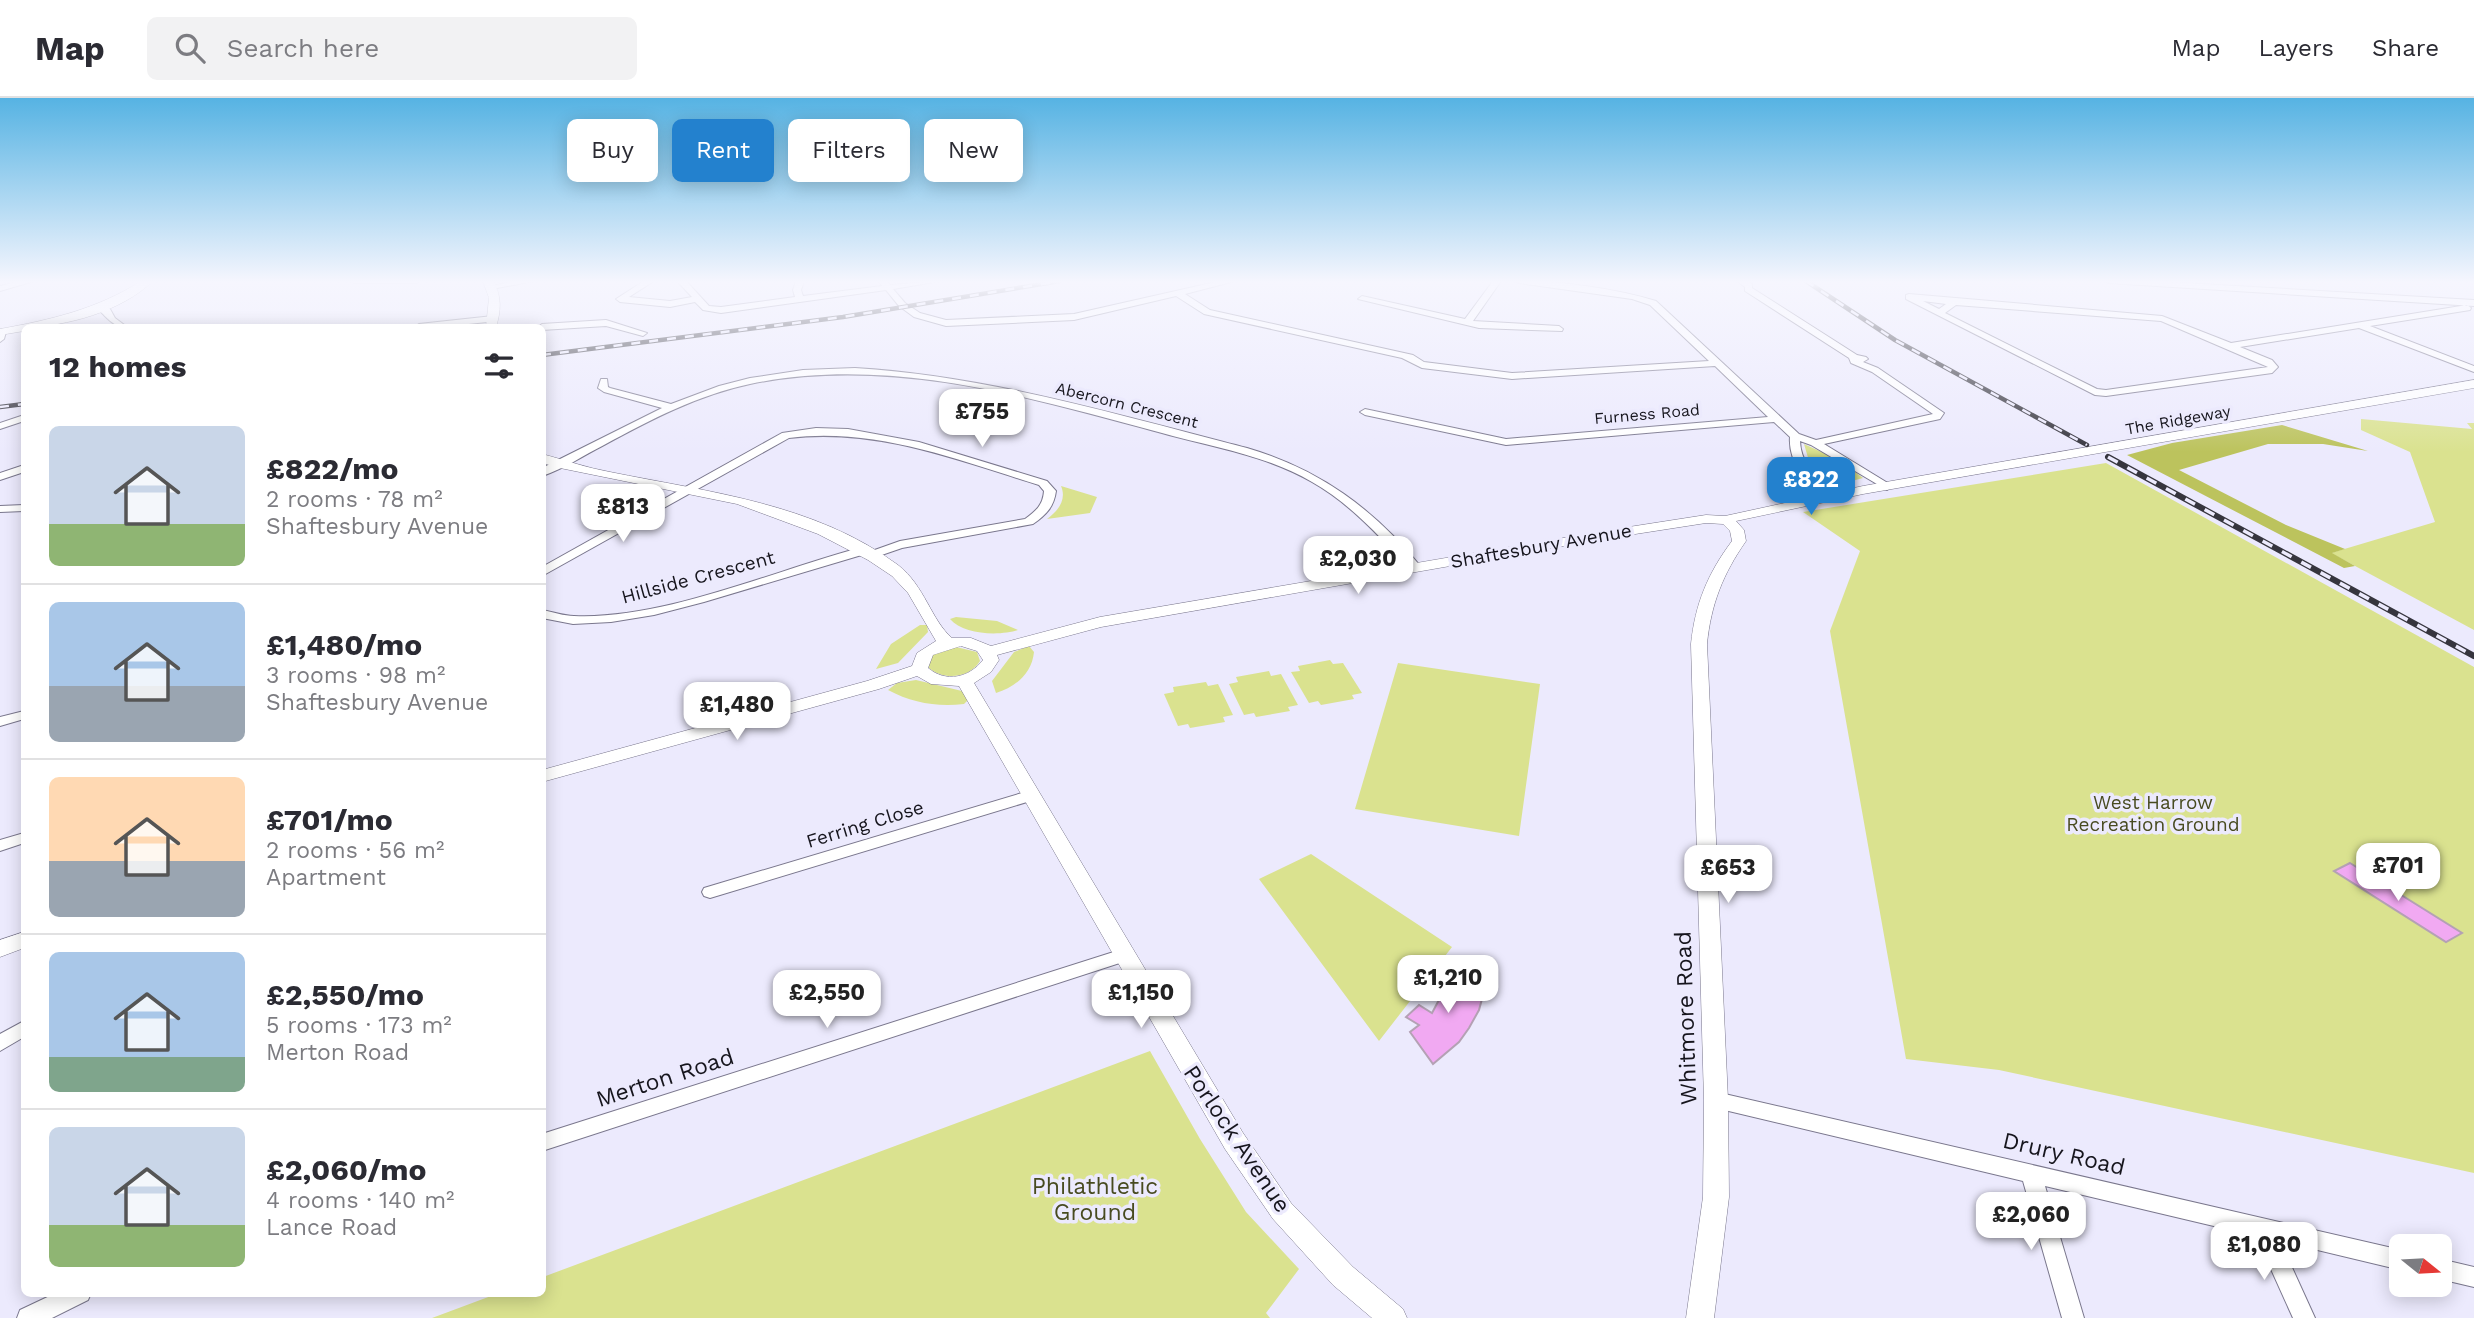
<!DOCTYPE html>
<html lang="en">
<head>
<meta charset="utf-8">
<style>
	body { margin:0; font-family:"Work Sans",sans-serif; background:#f2f2f3; color:#2b2b33; height:100vh; display:flex; flex-direction:column; font-size:26px; white-space:nowrap }
	* { box-sizing:border-box; margin:0 }
	p { font-size:23px; color:#7c7c81 }
	.icon { flex:none; width:38px; height:38px; fill:none; stroke:currentColor; stroke-width:2; stroke-linecap:round; stroke-linejoin:round }
	.map { position:relative; flex:1; overflow:hidden }
	.panel { position:absolute; left:21px; top:226px; width:525px; height:973px; display:flex; flex-direction:column; background:#fff; border-radius:10px; box-shadow:0 4px 18px #0003 }
	.panel>* { flex:none }
	.top-card { position:absolute; left:567px; top:21px; width:665px; height:63px; display:flex; gap:14px }
	.needle { width:46px; rotate:108deg }
	.buttons { position:absolute; left:2389px; top:1136px; display:grid; gap:14px }
	.buttons a { display:grid; place-items:center; width:63px; height:63px; border-radius:10px; background:#fff; box-shadow:0 4px 18px #0003; font-size:35px }
	.price { position:absolute; translate:-50% -60px; padding:0 16px; border-radius:14px; background:#fff; color:#222; font-size:23px; line-height:46px; filter:drop-shadow(0 2px 4px #0008) }
	.price::after { content:''; position:absolute; left:50%; top:42px; width:21px; height:16px; margin-left:-10px; background:inherit; clip-path:polygon(0 0,100% 0,50% 100%) }
	.price.active { background:#2381ce; color:#fff }
	ul { padding:0; list-style:none }
	li { display:flex; align-items:center; gap:21px; height:175px; padding:0 28px }
	li+li { border-top:2px solid #e1e1e2 }
	li span { display:grid; place-items:center; flex:none; width:196px; height:140px; border-radius:10px; color:#555 }
	li>.icon { margin-inline-start:auto }
	span .icon { width:84px; height:84px; fill:#fffc; stroke-width:1 }
	li b { font-size:30px }
	h2 { display:flex; justify-content:space-between; align-items:center; height:84px; padding:0 28px; font-size:30px }
	.tag { padding:0 24px; border-radius:10px; background:#fff; box-shadow:0 4px 18px #0003; font-size:24px; line-height:63px }
	.tag.active { background:#2381ce; color:#fff }
	header { display:flex; align-items:center; gap:42px; box-sizing:border-box; height:98px; padding:0 35px; background:#fff; border-bottom:2px solid #e1e1e2 }
	header strong { font-size:33px }
	nav { display:flex; gap:38px; margin-inline-start:auto; font-size:24px }
	.search { width:490px; height:63px; background:#f2f2f3; display:flex; align-items:center; gap:18px; box-sizing:border-box; padding:0 24px; border-radius:10px; color:#7c7c81; font-size:26px }
	.map>svg:first-child { display:block }
</style>
</head>
<body>
<header>
<strong>Map</strong>
<div class="search"><svg class="icon" aria-label="search" viewBox="0 0 24 24"><circle cx="10" cy="10" r="6"/><path d="M15 15l6 6"/></svg>Search here</div>
<nav><a>Map</a><a>Layers</a><a>Share</a></nav>
</header>
<div class="map">
<svg width="2474" height="1220" viewBox="0 0 2474 1220">
	<rect width="100%" height="100%" fill="#eceafd"/>
	<path fill="#dae28f" d="M2361,321L2472,331L2467,325H2474V532L2331,455L2435,424L2410,354L2361,332Z
		M1804,346L1839,362L1863,380L1837,387L1824,384L1809,363Z
		M2106,365L2474,569V1075L1999,972L1906,961L1830,533L1860,453L1803,414Z
		M1061,388L1097,399L1090,415L1047,421C1058,413 1067,402 1061,388Z
		M956,519L997,523L1018,532C1000,538 963,537 950,521Z
		M920,527H927L928,534L898,565L876,571L891,546Z
		M1029,548L1034,554C1032,575 1016,589 996,595L992,583L1014,554Z
		M956,549L977,554L980,563C970,580 944,583 929,570L928,566L933,556Z
		M1330,562L1333,566L1343,565L1362,595L1352,597L1354,601L1321,607L1318,603L1309,605L1291,574L1300,573L1298,568Z
		M1398,565L1540,586L1519,738L1355,711Z
		M1269,573L1271,578L1281,576L1298,607L1288,609L1290,613L1256,619L1254,615L1244,617L1229,586L1238,584L1236,579Z
		M916,582L962,593L968,602L964,606C937,609 912,605 888,592L897,585Z
		M1206,584L1208,588L1218,586L1233,617L1223,619L1225,624L1190,630L1188,626L1178,628L1164,596L1174,594L1173,589Z
		M1311,756L1452,849L1379,943L1259,781Z
		M1150,953L1200,1041L1246,1114L1299,1171L1266,1215L1270,1220H432L499,1195H542L543,1179Z"/>
	<path fill="#bcc35d" d="M2282,327L2368,353L2323,346H2268L2179,372L2286,427L2345,451L2332,455L2355,468L2344,470L2127,357L2172,345Z"/>
	<path fill="#f1a9f2" stroke="#b4a1b4" stroke-width="2" d="M2350,765L2462,835L2446,844L2334,773Z
		M1457,868L1486,886L1479,912L1469,930L1459,944L1433,966L1410,934L1419,927L1406,919L1419,907L1432,915Z"/>
	<g fill="none" stroke-linecap="round" stroke-linejoin="round">
		<g stroke="#7a778d" stroke-width="2">
			<path id="minor" d="M21,183H34L0,193V188Z
				M350,183H420L416,185H354Z
				M514,183H534L492,191L488,189Z
				M644,183H654L629,199L670,203L692,199L677,183H686L709,208L721,209L795,199L793,192L796,183H804L801,192L803,198L882,188L879,183H887L890,187L940,183L893,191L905,205L920,215L946,222L1074,216L1220,183H1235L1185,196L1210,212L1413,257L1424,264L1512,275L1709,263L1650,207L1632,201L1519,185L1515,183C1560,183 1613,190 1656,203L1799,336L1816,342L1933,316L1872,274L1851,265L1849,260L1745,193V189L1737,183H1747L1752,186V190L1857,257L1866,259L1868,261L1863,264L1878,270L1944,315L1940,321L1824,346L1891,387L1892,389L1887,392L1811,347L1800,343C1801,368 1819,381 1834,398L1828,401C1807,392 1788,362 1790,339L1774,324L1506,347L1365,317L1360,314L1365,311L1506,341L1768,319L1715,268L1512,281L1422,270L1402,260L1204,216L1176,198L1074,222L946,228L914,219L899,208L886,192L721,215L703,212L695,204L670,209L620,204L616,201Z
				M1493,183H1501L1473,223L1559,228L1563,231L1562,233L1479,230L1358,201L1362,198L1465,221Z
				M2105,183H2150L2474,202V208L2109,185Z
				M1909,196L2162,218L2231,245L2467,207L2471,210L2470,212L2370,228L2474,268V274L2359,230L2240,249L2272,262L2278,269L2272,275L2106,298L2095,297L1906,201V197ZM1923,203L1946,206L1939,211ZM1956,207L2161,223L2268,269L2106,292L2097,291L1945,215Z
				M100,207L110,211L115,220L127,229C111,229 107,218 96,210Z
				M493,218L496,219V223L441,229H415L419,226Z
				M606,222L647,235L643,238L606,228L542,232V229H538L542,226Z
				M2,231L6,234L4,241L0,244V232Z
				M855,270C989,278 1118,317 1247,350C1319,371 1374,411 1421,469L1419,472H1411C1381,440 1351,406 1312,384C1266,357 1212,349 1162,335C1028,299 889,257 750,286C698,297 650,322 604,347C584,357 564,371 542,378V370L662,310L604,294L598,290L601,281H607L608,289L610,290L671,306L719,288L750,280L803,272Z
				M24,317V323L0,331V325Z
				M816,330L848,331L919,344L1047,383L1056,393C1054,409 1046,417 1033,426L902,450L870,461L866,460L865,456L704,504L654,517L611,524L573,526L542,520V512C553,514 564,518 574,518C664,522 775,472 863,449L869,454L900,443L1025,421C1036,413 1043,407 1044,393L1039,387C958,362 875,329 789,340L542,478V469L782,335Z
				M24,367V374L0,382V375Z
				M24,407V413L0,414V408Z
				M24,613V621L0,628V619Z
				M1032,692L1040,697L1037,701L710,800L704,798L702,794L704,790Z
				M24,735V745L0,753V742Z
				M1123,851L1129,852L1132,857L1129,862L542,1053V1036Z
				M24,923V939L0,953V936Z
				M1716,994L2401,1152V1172L2280,1143L2315,1220H2293L2256,1138L2045,1088L2084,1220H2062L2023,1083L1716,1010L1709,1008L1706,1002L1709,996Z
				M2440,1161L2474,1169V1189L2440,1181Z
				M56,1195H91L88,1202L52,1220H17L20,1212Z"/>
		</g>
		<g stroke="#7a778d" stroke-width="1">
			<path id="tertiary" d="M141,183H153C122,213 66,229 24,229V233L0,237V231C50,222 98,211 141,183Z
				M483,183H493C502,198 501,213 496,229H486L489,200Z
				M2474,282V290L1863,396L1736,423L1744,432L1746,443C1723,476 1711,506 1707,546L1728,1002L1729,1099L1714,1220H1686L1703,1099L1704,1002L1691,546C1695,506 1708,475 1732,443L1730,433L1723,426L1706,425L1616,439L1101,529L997,557L999,562L991,574L974,585L1243,1035L1291,1105L1353,1169L1403,1211L1407,1220H1372L1333,1187L1273,1121L1225,1051L959,588L931,586L917,578L879,591L542,684V672L867,583L912,568L917,555L936,543L908,495L892,478L868,462L818,436L737,406L560,370L542,365V356C565,362 587,370 610,374C708,394 814,405 898,467C925,488 931,522 952,540H971L991,548L1100,519L1616,431L1706,417L1725,418L1863,388ZM961,548L977,553L983,562C969,580 946,585 928,570L933,557Z
				M24,834V850L0,859V842Z"/>
		</g>
		<use href="#minor" fill="#fff" fill-rule="evenodd"/>
		<use href="#tertiary" fill="#fff" fill-rule="evenodd"/>
		<g stroke="#36353e" stroke-width="4.5">
			<path id="rail-far1" d="M1806,183L1895,242L2087,347
				M542,257L843,219L1060,183
				M0,309L24,306"/>
		</g>
		<g stroke="#36353e" stroke-width="6">
			<path id="rail" d="M2108,359L2474,558"/>
		</g>
		<use href="#rail-far1" stroke="#eceafd" stroke-width="2.5" stroke-dasharray="9" stroke-linecap="butt"/>
		<use href="#rail" stroke="#eceafd" stroke-width="3.5" stroke-dasharray="11" stroke-linecap="butt"/>
	</g>
	<linearGradient id="sky" x2="0" y2="1"><stop stop-color="#56b3e3"/><stop offset="0.52" stop-color="#f6f6fe"/><stop offset="1" stop-color="#f6f6fe" stop-opacity="0"/></linearGradient>
	<rect width="2474" height="354" fill="url(#sky)"/>
	<g text-anchor="middle" dominant-baseline="central" stroke-width="7" stroke-linejoin="round" paint-order="stroke">
		<g font-size="16" fill="#16151d" stroke="#eceafd">
			<text transform="translate(1127 307) rotate(14)">Abercorn Crescent</text>
			<text transform="translate(1647 316) rotate(-5)">Furness Road</text>
			<text transform="translate(2178 322) rotate(-10)">The Ridgeway</text>
		</g>
		<g font-size="19" fill="#16151d" stroke="#eceafd">
			<text transform="translate(1541 448) rotate(-10)">Shaftesbury Avenue</text>
			<text transform="translate(698 479) rotate(-15)">Hillside Crescent</text>
			<text transform="translate(865 726) rotate(-17)">Ferring Close</text>
		</g>
		<g font-size="19" fill="#484b20" stroke="#eceafd">
			<text x="2153" y="704">West Harrow<tspan x="2153" dy="22">Recreation Ground</tspan></text>
		</g>
		<g font-size="23" fill="#16151d" stroke="#eceafd">
			<text transform="translate(1686 920) rotate(-92)">Whitmore Road</text>
			<text transform="translate(665 980) rotate(-18)">Merton Road</text>
			<text transform="translate(1237 1041) rotate(56)">Porlock Avenue</text>
			<text transform="translate(2064 1056) rotate(13)">Drury Road</text>
		</g>
		<g font-size="23" fill="#484b20" stroke="#eceafd">
			<text x="1095" y="1088">Philathletic<tspan x="1095" dy="26">Ground</tspan></text>
		</g>
	</g>
</svg>
<div class="buttons">
<a><svg class="needle" viewBox="-14 -14 28 28"><path d="M0-13l5 13h-10z" fill="#e53935"/><path d="M0 13l5-13h-10z" fill="#7c7c81"/></svg></a>
</div>
<b class="price" style="left:982px;top:351px">£755</b>
<b class="price active" style="left:1811px;top:419px">£822</b>
<b class="price" style="left:623px;top:446px">£813</b>
<b class="price" style="left:1358px;top:498px">£2,030</b>
<b class="price" style="left:737px;top:644px">£1,480</b>
<b class="price" style="left:2398px;top:805px">£701</b>
<b class="price" style="left:1728px;top:807px">£653</b>
<b class="price" style="left:1448px;top:917px">£1,210</b>
<b class="price" style="left:827px;top:932px">£2,550</b>
<b class="price" style="left:1141px;top:932px">£1,150</b>
<b class="price" style="left:2031px;top:1154px">£2,060</b>
<b class="price" style="left:2264px;top:1184px">£1,080</b>
<div class="top-card">
<a class="tag">Buy</a>
<a class="tag active">Rent</a>
<a class="tag">Filters</a>
<a class="tag">New</a>
</div>
<section class="panel">
<h2>12 homes<svg class="icon" aria-label="filters" viewBox="0 0 24 24"><path d="M4 7h16M4 17h16"/><circle cx="9" cy="7" r="2"/><circle cx="15" cy="17" r="2"/></svg></h2>
<ul>
<li><span style="background:linear-gradient(#c9d6e8 70%,#8fb573 0)"><svg class="icon" aria-label="home" viewBox="0 0 24 24"><path d="M3 11l9-7 9 7M6 9v11h12V9"/></svg></span><div><b>£822/mo</b><p>2 rooms · 78 m²</p><p>Shaftesbury Avenue</p></div></li>
<li><span style="background:linear-gradient(#a9c7e8 60%,#9aa5b1 0)"><svg class="icon" aria-label="home" viewBox="0 0 24 24"><path d="M3 11l9-7 9 7M6 9v11h12V9"/></svg></span><div><b>£1,480/mo</b><p>3 rooms · 98 m²</p><p>Shaftesbury Avenue</p></div></li>
<li><span style="background:linear-gradient(#ffd9b3 60%,#9aa5b1 0)"><svg class="icon" aria-label="home" viewBox="0 0 24 24"><path d="M3 11l9-7 9 7M6 9v11h12V9"/></svg></span><div><b>£701/mo</b><p>2 rooms · 56 m²</p><p>Apartment</p></div></li>
<li><span style="background:linear-gradient(#a9c7e8 75%,#7fa58c 0)"><svg class="icon" aria-label="home" viewBox="0 0 24 24"><path d="M3 11l9-7 9 7M6 9v11h12V9"/></svg></span><div><b>£2,550/mo</b><p>5 rooms · 173 m²</p><p>Merton Road</p></div></li>
<li><span style="background:linear-gradient(#c9d6e8 70%,#8fb573 0)"><svg class="icon" aria-label="home" viewBox="0 0 24 24"><path d="M3 11l9-7 9 7M6 9v11h12V9"/></svg></span><div><b>£2,060/mo</b><p>4 rooms · 140 m²</p><p>Lance Road</p></div></li>
</ul>
</section>
</div>
</body>
</html>
